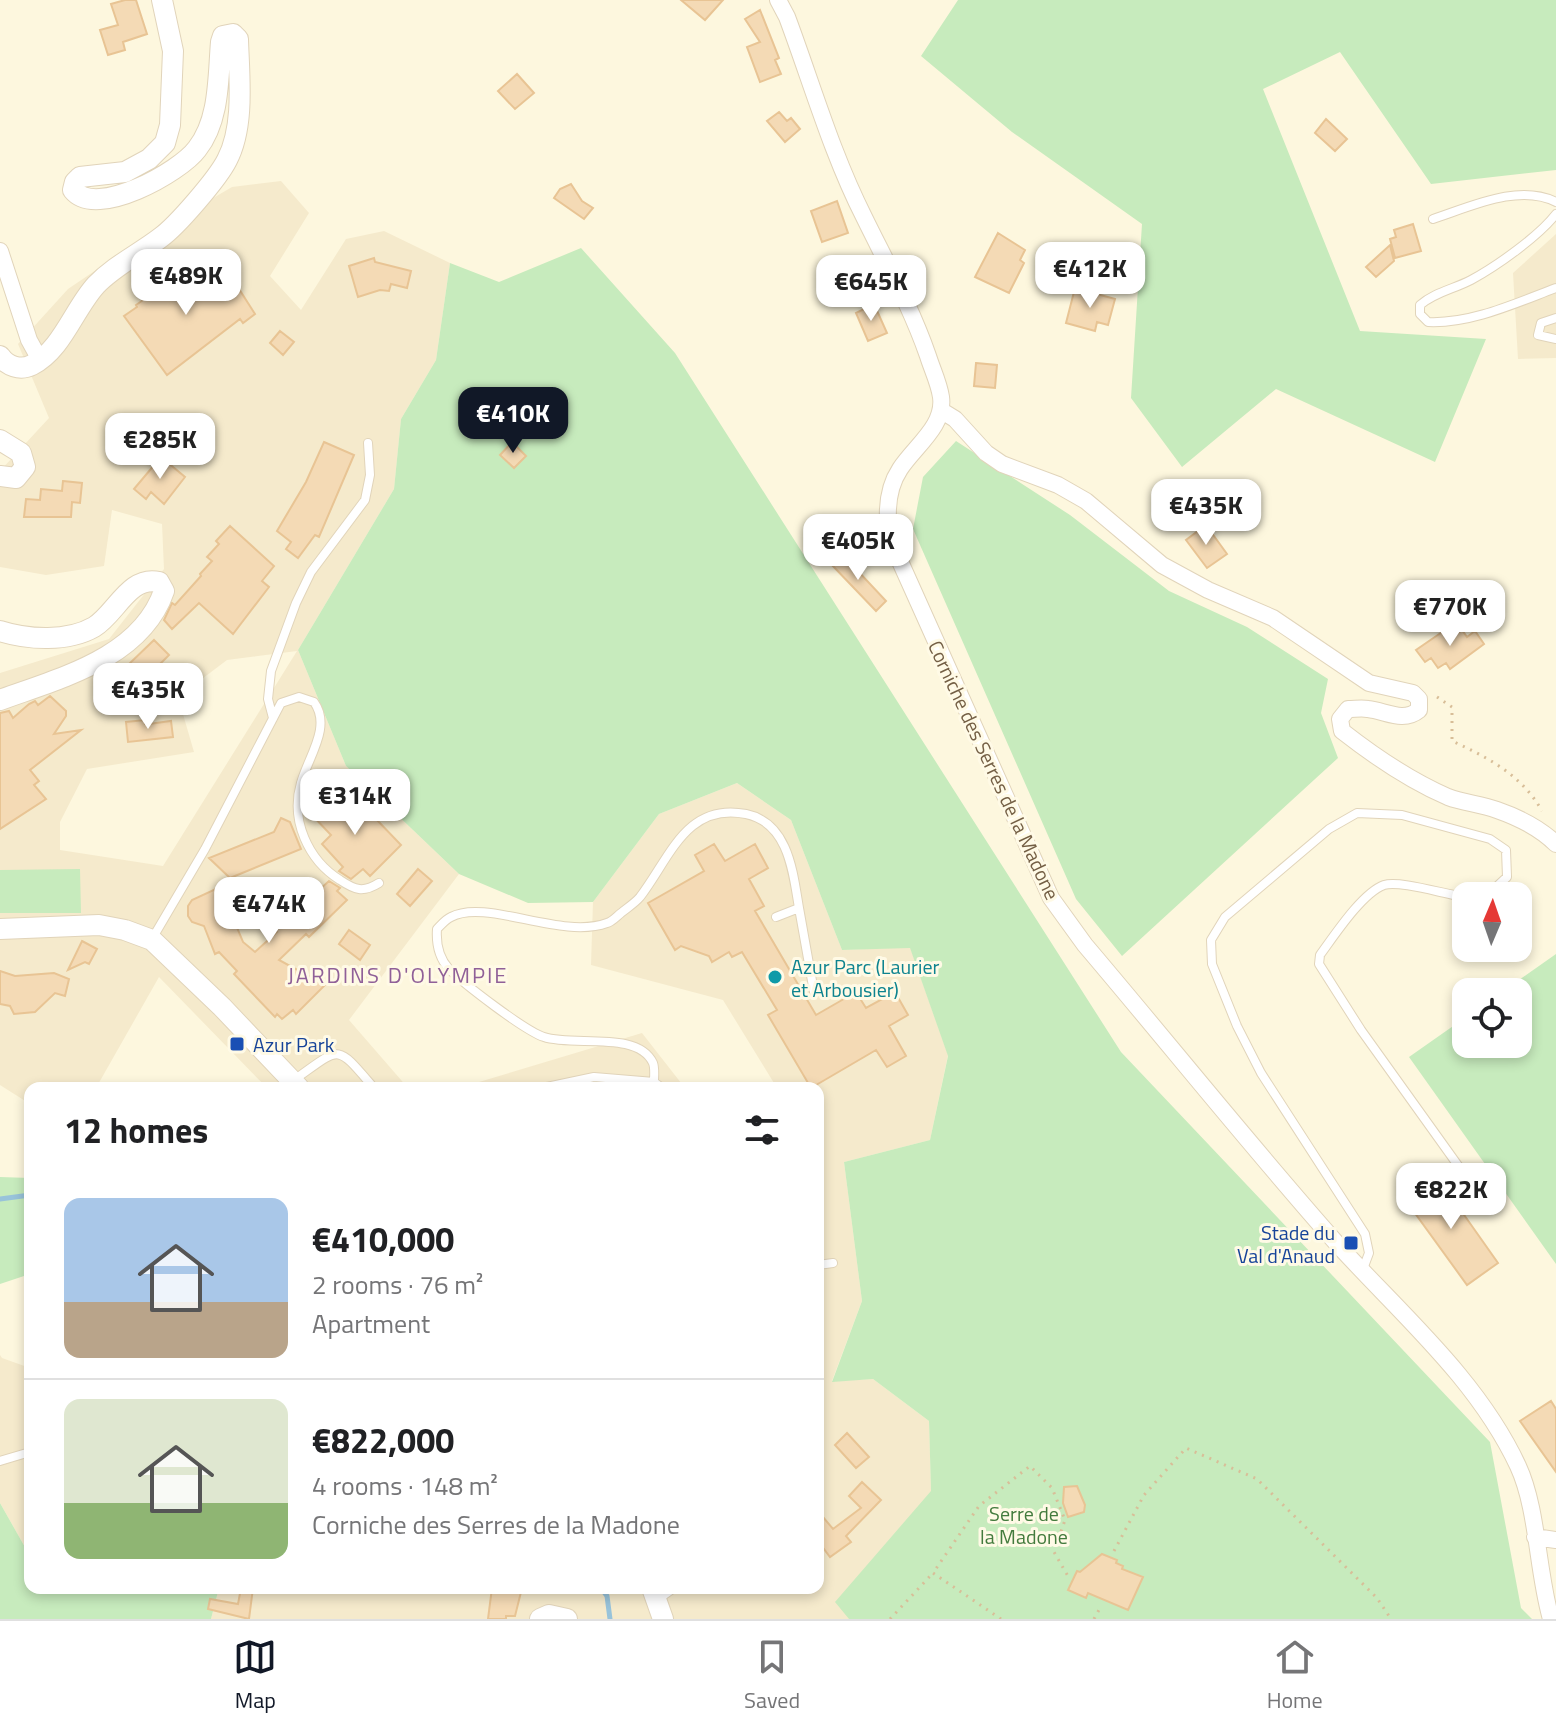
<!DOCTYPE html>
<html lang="en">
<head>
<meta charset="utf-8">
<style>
	body { margin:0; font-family:"Titillium Web",sans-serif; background:#f6f6f6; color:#202124; height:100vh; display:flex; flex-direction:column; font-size:30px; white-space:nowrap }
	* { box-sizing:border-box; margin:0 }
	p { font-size:26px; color:#757577 }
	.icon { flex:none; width:44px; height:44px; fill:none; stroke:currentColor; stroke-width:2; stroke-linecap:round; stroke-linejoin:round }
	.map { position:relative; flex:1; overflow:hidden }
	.details { position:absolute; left:24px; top:1082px; width:800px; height:512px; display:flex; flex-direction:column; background:#fff; border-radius:16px; box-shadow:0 4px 12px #0003 }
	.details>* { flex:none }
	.needle { width:52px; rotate:2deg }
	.tools { position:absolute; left:1452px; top:882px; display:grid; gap:16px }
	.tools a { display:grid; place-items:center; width:80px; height:80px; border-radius:16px; background:#fff; box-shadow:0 4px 12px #0003; font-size:40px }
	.price { position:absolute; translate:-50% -68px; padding:0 18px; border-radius:16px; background:#fff; color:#222; font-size:26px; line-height:52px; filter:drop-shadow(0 2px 4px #0008) }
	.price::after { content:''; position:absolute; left:50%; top:48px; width:24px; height:18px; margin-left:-12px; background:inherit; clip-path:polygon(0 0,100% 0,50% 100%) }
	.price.selected { background:#111827; color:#fff }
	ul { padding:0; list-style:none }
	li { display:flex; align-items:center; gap:24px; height:200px; padding:0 40px }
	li+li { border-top:2px solid #e0e0e0 }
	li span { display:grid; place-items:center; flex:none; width:224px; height:160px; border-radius:16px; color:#555 }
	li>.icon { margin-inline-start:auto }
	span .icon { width:96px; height:96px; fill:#fffc; stroke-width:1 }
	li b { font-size:34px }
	h2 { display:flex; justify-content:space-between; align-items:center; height:96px; padding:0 40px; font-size:34px }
	.dock { display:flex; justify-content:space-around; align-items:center; height:112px; border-top:2px solid #e0e0e0; background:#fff; font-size:22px; color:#757577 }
	.dock a { display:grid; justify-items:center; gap:4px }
	.dock .selected { color:#111827 }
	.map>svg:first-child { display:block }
</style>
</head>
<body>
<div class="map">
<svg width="1556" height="1619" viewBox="0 0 1556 1619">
	<rect width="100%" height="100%" fill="#fdf7de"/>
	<path fill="#f5eacc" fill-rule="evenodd" d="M281,181L309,213L270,276L301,310L346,239L384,231L450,263L436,360L401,419L394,489L298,650L346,766L459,874L349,1020L408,1088H267L159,977L96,1088H30V1104L0,1085V673L109,639L164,569L162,524L112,510L104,566L46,575L0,567V471L49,418L18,344L68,289L136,243L232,187ZM297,651L163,866L60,850V822L87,769L194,752L178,697L227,660Z
		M1556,234V358L1518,359L1513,273Z
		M737,783L791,820L842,950L910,947L948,1055L930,1140L844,1162L862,1301L832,1381L873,1379L929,1421L931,1489L1234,1619H211L219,1588H818V1088H777L723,1000L591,965L593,902L659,814Z
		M642,1033L685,1088H459Z
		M0,1355L2,1358L30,1368V1556L0,1503Z"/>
	<path fill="#c7ebbd" d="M958,0H1556V170L1431,184L1340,52L1263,89L1360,331L1486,339L1435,462L1276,389L1182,467L1131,398L1142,224L1012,132L921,56Z
		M581,248L675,353L1121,1052L1490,1442L1521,1608L1532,1619H849L835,1602L931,1491L929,1421L873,1379L832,1382L862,1301L844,1162L930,1140L948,1056L910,948L842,950L791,820L737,783L659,814L593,902L528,903L459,874L346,766L298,650L394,489L401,419L436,360L450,263L499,282Z
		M956,441L1070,515L1169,591L1247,627L1328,679L1321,713L1338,758L1122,956L1076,899L913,529L923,477Z
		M80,869L81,913H0V870Z
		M1556,954V1264L1409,1057L1466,1017V1044H1518V992H1502Z
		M0,1177L30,1178V1274L0,1284Z
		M0,1503L30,1556V1588H219L211,1619H0Z"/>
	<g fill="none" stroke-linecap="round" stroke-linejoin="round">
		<path stroke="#98c3da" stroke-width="5" d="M0,1199L30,1195
			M601,1588L607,1596L610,1619"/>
	</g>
	<path fill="#f4dab5" stroke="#e8c494" stroke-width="2" d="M125,0H136L147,34L123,42L125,50L108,55L100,30L118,25L111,4Z
		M681,0H723L705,20Z
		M760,10L779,58L775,60L781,74L760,82L747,47L760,42L745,19Z
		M517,74L534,93L515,109L498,91Z
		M779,112L787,121L791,118L800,129L785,142L767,121Z
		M1326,119L1347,139L1335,151L1315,133Z
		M571,184L582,201L593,208L584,219L554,198L560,189Z
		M837,201L848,233L822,242L811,211Z
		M1413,224L1421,251L1395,258L1390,239L1396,237L1394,230Z
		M998,233L1025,250L1020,260L1024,263L1009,293L975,277Z
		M1390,245L1394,261L1376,277L1366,267Z
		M374,258L375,262L411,271L407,288L391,284L389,291L380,290L358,297L349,266Z
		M203,263L227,297L239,289L255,314L243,323L240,319L167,375L124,316L137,307L136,305L188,269L189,272Z
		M1075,288L1115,299L1108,325L1097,322L1095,331L1066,323Z
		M874,304L887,333L868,341L856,313Z
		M280,331L294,342L283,355L270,343Z
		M976,363L997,365L995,388L974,386Z
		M324,442L354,455L319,537L315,535L298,558L286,549L291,542L277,531L306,482Z
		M512,442L526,456L514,468L500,455Z
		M161,457L185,477L164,504L151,492L146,499L134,489Z
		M63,481L82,483L80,503L72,502L71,517H24L26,499L40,500L41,489L62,491Z
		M1206,525L1227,554L1207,568L1186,540Z
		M230,526L274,566L262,581L269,587L233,634L199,603L172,629L164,620L172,603L175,605L201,576L200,574L212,561L207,557L219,544L216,541Z
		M841,553L886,601L876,611L830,563Z
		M1445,630L1451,638L1462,630L1467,637L1475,631L1484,644L1450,669L1446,663L1438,668L1431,658L1425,662L1416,650Z
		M154,640L169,655L143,681L128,665Z
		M50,696L66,711V716L54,734L81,730L30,770L39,781L34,785L46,799L0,829V713L9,711L13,718L29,704L35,701L38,705Z
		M145,720V724H149L171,721L173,737L128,742L126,722Z
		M350,792L401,845L370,876L363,869L351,879L339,871L343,867L322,844L331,835L311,814L324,803L331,811Z
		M281,818L290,822L301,849L230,878L209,858L274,832Z
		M714,844L725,861L755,844L768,868L749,879L764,906L755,911L816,1015L856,992L866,1008L895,992L908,1015L889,1026L906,1056L887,1067L876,1050L811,1088L768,1015L777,1010L742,952L732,957L729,952L712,962L709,956L681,946L675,950L648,903L704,871L695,855Z
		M418,869L432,881L410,906L397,894Z
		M329,881L340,888L337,891L347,900L309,937L306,934L279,960L325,985L296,1014L293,1010L282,1019L277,1014L275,1017L234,974L237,971L219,952L215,954L204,926L192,922L188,916V906L192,900L220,887L243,942L255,952L277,932L266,921L269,918L256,906L269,894L286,912L313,887L318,891Z
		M349,930L370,945L360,960L339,944Z
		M82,941L97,949L89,964L85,962L68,970Z
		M0,971L15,976L54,973L69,979L65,996L55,993L35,1012L14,1014L10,1006L0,1004Z
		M1438,1178L1498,1263L1467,1285L1404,1198Z
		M1551,1401L1556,1409V1472L1520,1421Z
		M847,1433L869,1457L856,1468L835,1445Z
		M862,1482L881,1500L846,1536L851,1542L830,1557L818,1541V1511L833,1529L861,1508L849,1496Z
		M1077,1486L1085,1505L1084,1512L1068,1517L1063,1503L1064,1487Z
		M1102,1554L1117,1560L1116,1563L1123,1566L1122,1569L1143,1577L1128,1610L1088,1593L1086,1598L1068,1590L1077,1571L1080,1572Z
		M241,1588H253L249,1619L208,1609L210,1599L238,1604Z
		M492,1588H522L515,1616H506V1619H488Z"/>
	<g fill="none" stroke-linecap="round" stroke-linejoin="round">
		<g stroke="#e1d4ba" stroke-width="10">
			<path id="service" d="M1556,214C1539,236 1497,266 1471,280C1454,289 1435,292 1420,305V314L1428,322C1471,324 1516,303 1556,288
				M1433,219C1470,207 1519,183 1556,202
				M1556,318L1541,323L1538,335L1556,339
				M273,718L268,699L271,671L296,603L311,572L365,500L370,475L368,443
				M1466,897C1447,895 1400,880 1384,885C1362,893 1334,936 1320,955L1319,964L1361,1030L1477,1192
				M799,908L814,992
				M152,939L205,849L281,703L299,697L314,702C332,727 308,757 301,783C290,820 308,860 340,880C355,890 363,893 379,883
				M294,1080C342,1046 335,1043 374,1088
				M654,1082C654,1076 655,1068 653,1063C638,1030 573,1047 544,1037C525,1031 464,984 449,969C439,958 436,943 437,929C441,925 446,919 451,917C486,898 561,940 607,923C612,922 617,916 621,913C627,908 635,903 640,897C670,858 686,802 746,814C789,823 793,873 799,908L776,917
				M542,1088L594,1077L654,1082L662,1088
				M818,1265L833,1263
				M1363,1269L1369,1253L1365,1234L1261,1073L1237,1026L1212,964L1211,940L1225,917L1329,829L1357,813L1402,815L1490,839L1506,850L1507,877L1492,891L1475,896
				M0,1461L30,1452
				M657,1600L674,1588"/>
		</g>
		<g stroke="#e1d4ba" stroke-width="18">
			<path id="minor" d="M778,0L787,17C812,84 832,154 864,217C887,264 911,307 928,356C932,369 939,383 941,397C945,426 915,446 900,469C886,490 886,515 890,539L1051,898L1085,945C1170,1045 1252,1148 1339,1246C1402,1315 1478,1380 1518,1466C1538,1509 1537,1571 1551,1619
				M0,251L29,340L40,360
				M942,411L955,419L986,453L1002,464L1058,485L1086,501L1162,565L1208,590L1273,618L1369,683L1413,693L1419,699V710C1403,723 1386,711 1368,709C1362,708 1355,709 1348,709L1340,719L1342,731C1374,756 1411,781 1448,797C1464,803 1481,804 1497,810C1517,817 1541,829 1556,844
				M1535,1537L1556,1540"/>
		</g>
		<g stroke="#e1d4ba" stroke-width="22">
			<path id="tertiary" d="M0,356C7,366 20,371 32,365C62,350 74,309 96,285C114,266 139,254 160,238C177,226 218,178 227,160C245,126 239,76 238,39L233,34L223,36L221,42C218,77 220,120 197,149C180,172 96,219 73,190L75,182L80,177L125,172L149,159L165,143L170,125L173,51L162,0
				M0,440L21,453L25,467L16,478L0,476
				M0,631C28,640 68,642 94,627C116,614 129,575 159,582L164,591C141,658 60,678 0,700
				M0,929L99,925L125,930L152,940L222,1007L299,1088
				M652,1588L663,1619
				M540,1619L549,1615L567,1619"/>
		</g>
		<path stroke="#d8be98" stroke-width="3" stroke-dasharray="2 6" stroke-linecap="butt" d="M1437,697L1452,707V741C1487,757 1522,775 1542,811
			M1114,1551L1144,1495L1186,1448L1257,1479L1377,1598L1391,1619
			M890,1619L933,1573
			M1001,1619L933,1573L979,1506L1030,1466L1052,1488L1065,1520L1054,1552L1069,1578
			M1094,1619L1100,1608"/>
		<use href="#service" stroke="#fff" stroke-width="8"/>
		<use href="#minor" stroke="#fff" stroke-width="16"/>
		<use href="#tertiary" stroke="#fff" stroke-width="20"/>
	</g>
	<circle fill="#0f9aa8" stroke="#fffae6" stroke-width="3" cx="775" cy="977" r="8"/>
	<g fill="#1a4fb4" stroke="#fffae6" stroke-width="3">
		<rect x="229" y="1036" width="16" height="16" rx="4"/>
		<rect x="1343" y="1235" width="16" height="16" rx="4"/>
	</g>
	<g text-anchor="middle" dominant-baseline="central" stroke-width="6" stroke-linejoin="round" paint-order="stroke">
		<g font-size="20" fill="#745f45" stroke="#fffae6">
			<text transform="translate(994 770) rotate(65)">Corniche des Serres de la Madone</text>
		</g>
		<g font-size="20" fill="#0d838f" stroke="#fffae6" text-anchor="start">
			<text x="791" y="966">Azur Parc (Laurier<tspan x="791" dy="23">et Arbousier)</tspan></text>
		</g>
		<g font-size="20" fill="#164399" stroke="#fffae6" text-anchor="start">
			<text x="253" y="1044">Azur Park</text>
			<text x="1335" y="1232" text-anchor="end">Stade du<tspan x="1335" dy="23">Val d'Anaud</tspan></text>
		</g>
		<g font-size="20" fill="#437b3d" stroke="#fffae6">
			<text x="1024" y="1513">Serre de<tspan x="1024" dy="23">la Madone</tspan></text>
		</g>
		<g font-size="22" letter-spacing="2" fill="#906098" stroke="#fffae6">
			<text x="398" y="975">JARDINS D'OLYMPIE</text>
		</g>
	</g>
</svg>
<div class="tools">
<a><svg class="needle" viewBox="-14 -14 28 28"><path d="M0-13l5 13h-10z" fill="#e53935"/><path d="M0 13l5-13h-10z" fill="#757577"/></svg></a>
<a><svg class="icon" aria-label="locate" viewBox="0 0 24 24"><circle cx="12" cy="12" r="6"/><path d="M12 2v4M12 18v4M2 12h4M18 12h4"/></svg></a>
</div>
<b class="price" style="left:1090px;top:310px">€412K</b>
<b class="price" style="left:186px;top:317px">€489K</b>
<b class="price" style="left:871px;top:323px">€645K</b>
<b class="price selected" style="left:513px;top:455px">€410K</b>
<b class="price" style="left:160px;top:481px">€285K</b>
<b class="price" style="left:1206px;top:547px">€435K</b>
<b class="price" style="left:858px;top:582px">€405K</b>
<b class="price" style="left:1450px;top:648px">€770K</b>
<b class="price" style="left:148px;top:731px">€435K</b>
<b class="price" style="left:355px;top:837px">€314K</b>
<b class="price" style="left:269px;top:945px">€474K</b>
<b class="price" style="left:1451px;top:1231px">€822K</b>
<section class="details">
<h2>12 homes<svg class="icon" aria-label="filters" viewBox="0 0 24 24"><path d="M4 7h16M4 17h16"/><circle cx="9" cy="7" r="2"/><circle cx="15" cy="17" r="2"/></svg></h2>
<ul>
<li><span style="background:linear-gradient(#a9c7e8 65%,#b9a48a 0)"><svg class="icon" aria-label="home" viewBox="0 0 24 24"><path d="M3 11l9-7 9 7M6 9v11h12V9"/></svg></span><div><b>€410,000</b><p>2 rooms · 76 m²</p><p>Apartment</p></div></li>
<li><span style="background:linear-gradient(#dfe7d0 65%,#8fb573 0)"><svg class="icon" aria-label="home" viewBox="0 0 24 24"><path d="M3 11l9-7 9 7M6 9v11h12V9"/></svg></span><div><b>€822,000</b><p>4 rooms · 148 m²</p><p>Corniche des Serres de la Madone</p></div></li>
</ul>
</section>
</div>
<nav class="dock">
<a class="selected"><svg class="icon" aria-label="map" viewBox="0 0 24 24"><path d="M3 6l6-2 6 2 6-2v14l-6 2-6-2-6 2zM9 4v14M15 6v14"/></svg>Map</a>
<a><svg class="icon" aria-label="saved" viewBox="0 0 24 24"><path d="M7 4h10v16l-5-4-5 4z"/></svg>Saved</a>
<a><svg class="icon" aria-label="home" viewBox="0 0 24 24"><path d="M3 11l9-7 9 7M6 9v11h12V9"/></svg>Home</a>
</nav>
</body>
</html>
